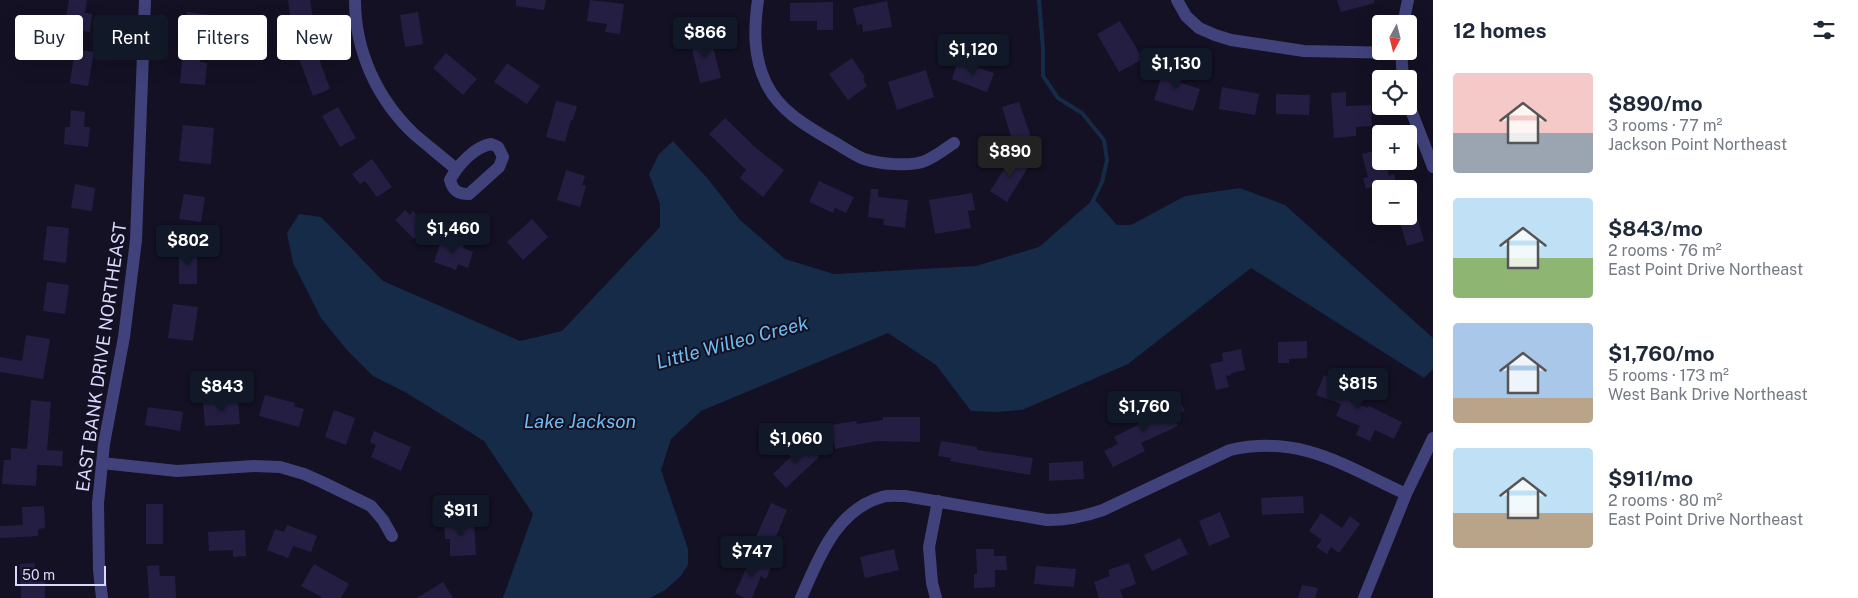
<!DOCTYPE html>
<html lang="en">
<head>
<meta charset="utf-8">
<style>
	body { margin:0; font-family:"Public Sans",sans-serif; background:#f6f6f7; color:#1f2937; height:100vh; display:flex; flex-direction:column; font-size:19px; white-space:nowrap }
	* { box-sizing:border-box; margin:0 }
	p { font-size:16px; color:#747a83 }
	.icon { flex:none; width:28px; height:28px; fill:none; stroke:currentColor; stroke-width:2; stroke-linecap:round; stroke-linejoin:round }
	.map { position:relative; flex:1; overflow:hidden }
	.sheet { display:flex; flex-direction:column; background:#fff; width:425px }
	.sheet>* { flex:none }
	.top-card { position:absolute; left:15px; top:15px; width:475px; height:45px; display:flex; gap:10px }
	.needle { width:32px; rotate:187deg }
	.buttons { position:absolute; left:1372px; top:15px; display:grid; gap:10px }
	.buttons a { display:grid; place-items:center; width:45px; height:45px; border-radius:5px; background:#fff; box-shadow:0 5px 20px #0002; font-size:25px }
	.scale { position:absolute; left:15px; bottom:12px; width:91px; box-sizing:border-box; padding-left:5px; border:2px solid #d9d7fb; border-top:0; font-size:14px; line-height:18px; white-space:nowrap; color:#d9d7fb; -webkit-text-stroke:4px #131123; paint-order:stroke }
	.price { position:absolute; translate:-50% -42px; padding:0 11px; border-radius:5px; background:#111827; color:#fff; font-size:16px; line-height:32px; filter:drop-shadow(0 1px 2px #0008) }
	.price::after { content:''; position:absolute; left:50%; top:30px; width:15px; height:11px; margin-left:-8px; background:inherit; clip-path:polygon(0 0,100% 0,50% 100%) }
	.price.selected { background:#222; color:#fff }
	ul { padding:0; list-style:none }
	li { display:flex; align-items:center; gap:15px; height:125px; padding:0 20px }
	li span { display:grid; place-items:center; flex:none; width:140px; height:100px; border-radius:5px; color:#555 }
	li>.icon { margin-inline-start:auto }
	span .icon { width:60px; height:60px; fill:#fffc; stroke-width:1 }
	li b { font-size:21px }
	h2 { display:flex; justify-content:space-between; align-items:center; height:60px; padding:0 20px; font-size:21px }
	.tag { padding:0 18px; border-radius:5px; background:#fff; box-shadow:0 5px 20px #0002; font-size:18px; line-height:45px }
	.tag.selected { background:#111827; color:#fff }
	main { display:flex; flex:1; min-height:0 }
	.map>svg:first-child { display:block }
</style>
</head>
<body>
<main>
<div class="map">
<svg width="1433" height="598" viewBox="0 0 1433 598">
	<rect width="100%" height="100%" fill="#131123"/>
	<path fill="#152b48" d="M673,141L708,179L740,220L785,259L834,274L976,266L1039,247L1094,199L1117,225H1131L1185,196L1240,188L1285,205L1433,338V369L1424,378L1251,268L1128,364L1022,410L997,412L971,411L936,365L888,333L701,411L671,439L661,470L688,549V565L680,577L665,590L650,598H503L533,514L484,441L405,392L373,376L346,349L321,318L293,263L287,233L299,214L321,217L383,281L520,341L562,331L660,227V204L649,174L659,154Z"/>
	<g fill="none" stroke-linecap="round" stroke-linejoin="round">
		<path stroke="#152b48" stroke-width="4" d="M1039,0L1043,49V76L1058,98L1082,113L1104,140L1107,160L1102,182L1092,203"/>
	</g>
	<path fill="#241f42" d="M69,0H87L85,13L92,14L90,32L64,28Z
		M288,0H310L315,34L293,37Z
		M516,0H546L544,10L516,6Z
		M590,0L624,4L620,34L605,32L607,24L587,21Z
		M1337,0H1374V3L1341,12Z
		M887,1L892,27L863,32L862,24L857,25L853,8Z
		M833,2V30H817V21H790V3Z
		M187,12L211,15L209,35L202,34L200,62L207,63L205,85L180,83Z
		M418,12L423,44L405,47L400,15Z
		M1120,21L1143,59L1119,72L1097,34Z
		M710,35L721,78L700,83L690,40Z
		M75,49L94,52L88,86L70,83Z
		M316,50L330,89L313,96L298,56Z
		M446,53L477,79L463,95L433,68Z
		M852,58L865,77L863,79L867,86L848,100L829,74Z
		M958,61L994,73L987,92L952,79Z
		M507,63L540,86L527,104L494,82Z
		M1166,63L1183,68L1178,82L1200,89L1193,111L1154,100Z
		M926,70L934,97L897,110L888,82Z
		M1222,87L1259,94L1255,115L1219,109Z
		M1346,92V106L1371,105L1372,126L1356,127V136L1334,138L1331,93Z
		M1276,94L1310,95L1309,115L1276,114Z
		M556,101L577,106L573,120H571L565,142L546,137Z
		M1019,102L1031,137L1013,143L1002,107Z
		M338,107L356,138L340,147L322,116Z
		M71,110L85,112L84,127H90L88,147L64,144L65,127H70Z
		M725,118L756,148L784,170L763,197L740,178L746,170L709,134Z
		M183,125L214,128L211,164L179,161Z
		M1381,149V161H1385L1389,176L1394,174L1398,189H1381V210L1378,211L1372,187L1366,189L1363,178L1368,177L1362,154Z
		M1014,154L1030,164L1007,202L990,191Z
		M372,159L392,187L377,197L365,181L360,184L352,174Z
		M566,170L585,176L582,185L586,186L580,207L557,200Z
		M819,181L854,197L846,213L835,208L833,213L809,202Z
		M75,184L95,188L92,211L71,208Z
		M871,189H878V197L908,200L905,228L883,225L884,219L868,217Z
		M972,193L975,210L968,211L971,228L935,234L929,200Z
		M184,194L205,197L201,222L179,219Z
		M405,210L410,215L413,211L428,226L414,239L395,220Z
		M1398,216H1417L1424,241L1407,246Z
		M532,219L548,237L523,260L507,242Z
		M47,226L69,228L66,263L43,260Z
		M442,238L464,246L463,248L473,252L468,268L458,264L456,270L434,262Z
		M179,250L197,251V284H179Z
		M47,282L69,285L65,314L43,311Z
		M173,304L198,307L193,341L168,338Z
		M26,335L50,339L43,379L0,372V357L22,361Z
		M1307,341V358L1289,359V363H1278V342Z
		M1241,349L1245,370L1231,373V375L1226,376L1229,387L1216,390L1210,364L1223,361L1222,353Z
		M1324,375L1356,388L1351,402L1368,408L1369,406L1402,422L1394,439L1375,430L1370,441L1356,435L1360,426L1336,416L1341,404L1316,395Z
		M265,395L295,403L294,406L304,409L299,427L259,416Z
		M1178,397L1185,411L1173,416L1178,426L1141,443L1145,451L1113,467L1104,451L1118,444L1114,437L1147,420L1146,419L1166,410L1163,404Z
		M31,400L51,402L47,450L63,451L62,466L37,465L36,486L2,484L4,460H11V448L27,449Z
		M238,400L240,424L205,426L203,402Z
		M148,407L183,412L180,431L145,425Z
		M334,410L355,418L346,445L325,437Z
		M883,417H920V442L877,441L835,449L831,425L856,421L857,424L883,420Z
		M374,431L411,447L401,471L371,457L376,445L370,442Z
		M941,441L977,447V450L1033,458L1030,475L950,461L951,458L938,456Z
		M805,443L819,457L786,488L773,474Z
		M1083,461L1084,479L1049,481V463Z
		M1303,496L1304,513L1262,515L1261,498Z
		M771,503L787,510L773,544L756,537Z
		M146,504H163V544H146Z
		M44,506L45,528L38,529V536L0,538V526L23,525L22,507Z
		M1220,512L1230,537L1209,546L1199,521Z
		M1321,513L1342,528L1350,516L1360,524L1339,553L1331,547L1327,554L1316,547L1322,540L1309,531Z
		M474,520L476,555L450,556V539H445L444,521Z
		M287,525L317,536L311,552L293,546L288,558L267,550L275,529L284,532Z
		M245,530L246,556L233,557V550L209,551L208,532Z
		M1180,538L1188,554L1152,571L1144,555Z
		M894,549L899,570L865,578L860,557Z
		M976,549H994V556H1006L1007,570H995V587L974,588V574H977Z
		M751,558L771,567L766,579L761,576L752,598H745L735,593Z
		M35,563V582L45,581V598H21L20,564Z
		M1129,563L1136,584L1120,590L1123,598H1099L1094,582L1110,576L1108,570Z
		M314,564L349,584L341,598H323L301,586Z
		M159,565L160,576H175L176,598H149L147,566Z
		M1036,566L1076,569L1074,587L1034,584Z
		M443,582L453,598H417Z
		M1302,585L1318,588L1315,598H1298Z"/>
	<g fill="none" stroke-linecap="round" stroke-linejoin="round">
		<path stroke="#41427c" stroke-width="12" d="M355,0C355,51 377,99 414,134C428,146 442,157 456,169
			M758,0C754,28 753,56 766,83C779,111 808,127 834,142C844,148 854,155 864,159C880,164 910,167 925,161C935,157 945,149 954,143
			M1177,0L1186,16L1199,28L1215,35L1231,40L1304,51L1400,53
			M1403,24L1408,0
			M1401,51L1403,79
			M1409,105L1433,167
			M491,144L498,147L503,157L499,167L469,194C458,194 453,191 450,180C458,165 474,147 491,144Z
			M102,463L177,471L254,466L280,467L304,474L322,482L371,506L383,520L392,536
			M102,598L99,570L98,503L104,444L124,337L136,240L145,0
			M801,598C819,558 836,510 882,497C889,495 898,496 905,496L1047,520C1067,520 1083,517 1103,510L1230,450C1300,434 1345,466 1406,494
			M936,598L932,583L929,547L938,501
			M1364,598L1406,494L1433,438"/>
	</g>
	<g text-anchor="middle" dominant-baseline="central" stroke-width="4" stroke-linejoin="round" paint-order="stroke">
		<g font-size="18" fill="#d9d7fb" stroke="#131123">
			<text transform="translate(101 357) rotate(-82)">EAST BANK DRIVE NORTHEAST</text>
		</g>
		<g font-size="19" font-style="italic" fill="#70bbef" stroke="#131123">
			<text transform="translate(732 342) rotate(-15)">Little Willeo Creek</text>
			<text x="580" y="421">Lake Jackson</text>
		</g>
	</g>
</svg>
<div class="buttons">
<a><svg class="needle" viewBox="-14 -14 28 28"><path d="M0-13l5 13h-10z" fill="#e53935"/><path d="M0 13l5-13h-10z" fill="#747a83"/></svg></a>
<a><svg class="icon" aria-label="locate" viewBox="0 0 24 24"><circle cx="12" cy="12" r="6"/><path d="M12 2v4M12 18v4M2 12h4M18 12h4"/></svg></a>
<a>+</a>
<a>−</a>
</div>
<div class="scale">50 m</div>
<b class="price" style="left:705px;top:59px">$866</b>
<b class="price" style="left:973px;top:76px">$1,120</b>
<b class="price" style="left:1176px;top:90px">$1,130</b>
<b class="price selected" style="left:1010px;top:178px">$890</b>
<b class="price" style="left:453px;top:255px">$1,460</b>
<b class="price" style="left:188px;top:267px">$802</b>
<b class="price" style="left:1358px;top:410px">$815</b>
<b class="price" style="left:222px;top:413px">$843</b>
<b class="price" style="left:1144px;top:433px">$1,760</b>
<b class="price" style="left:796px;top:465px">$1,060</b>
<b class="price" style="left:461px;top:537px">$911</b>
<b class="price" style="left:752px;top:578px">$747</b>
<div class="top-card">
<a class="tag">Buy</a>
<a class="tag selected">Rent</a>
<a class="tag">Filters</a>
<a class="tag">New</a>
</div>
</div>
<section class="sheet">
<h2>12 homes<svg class="icon" aria-label="filters" viewBox="0 0 24 24"><path d="M4 7h16M4 17h16"/><circle cx="9" cy="7" r="2"/><circle cx="15" cy="17" r="2"/></svg></h2>
<ul>
<li><span style="background:linear-gradient(#f6c9c9 60%,#9aa5b1 0)"><svg class="icon" aria-label="home" viewBox="0 0 24 24"><path d="M3 11l9-7 9 7M6 9v11h12V9"/></svg></span><div><b>$890/mo</b><p>3 rooms · 77 m²</p><p>Jackson Point Northeast</p></div></li>
<li><span style="background:linear-gradient(#bfe0f5 60%,#8fb573 0)"><svg class="icon" aria-label="home" viewBox="0 0 24 24"><path d="M3 11l9-7 9 7M6 9v11h12V9"/></svg></span><div><b>$843/mo</b><p>2 rooms · 76 m²</p><p>East Point Drive Northeast</p></div></li>
<li><span style="background:linear-gradient(#a9c7e8 75%,#b9a48a 0)"><svg class="icon" aria-label="home" viewBox="0 0 24 24"><path d="M3 11l9-7 9 7M6 9v11h12V9"/></svg></span><div><b>$1,760/mo</b><p>5 rooms · 173 m²</p><p>West Bank Drive Northeast</p></div></li>
<li><span style="background:linear-gradient(#bfe0f5 65%,#b9a48a 0)"><svg class="icon" aria-label="home" viewBox="0 0 24 24"><path d="M3 11l9-7 9 7M6 9v11h12V9"/></svg></span><div><b>$911/mo</b><p>2 rooms · 80 m²</p><p>East Point Drive Northeast</p></div></li>
</ul>
</section>
</main>
</body>
</html>
